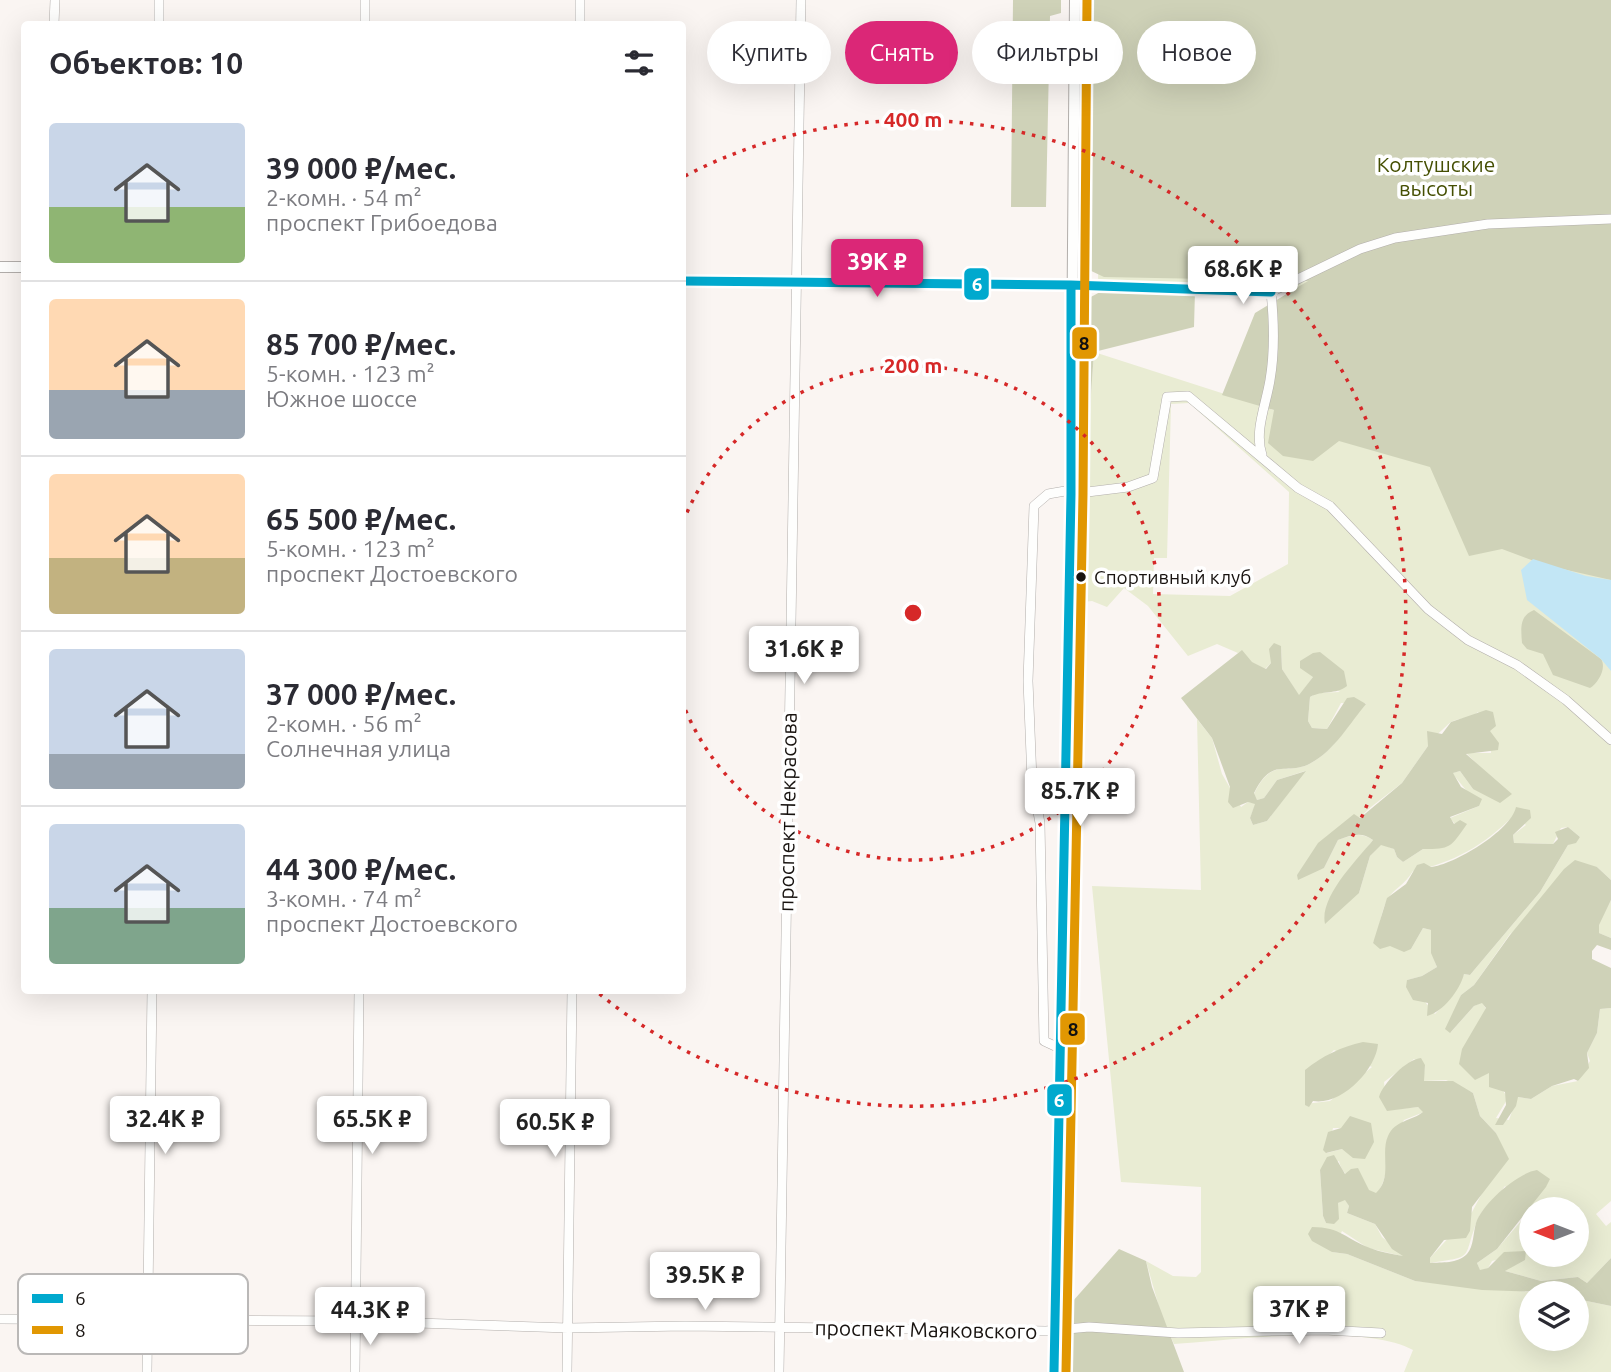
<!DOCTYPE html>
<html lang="ru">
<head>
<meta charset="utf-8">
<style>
	body { margin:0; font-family:Ubuntu,sans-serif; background:#f2f2f3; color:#2b2b33; height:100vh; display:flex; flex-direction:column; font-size:26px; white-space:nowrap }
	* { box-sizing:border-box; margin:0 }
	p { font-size:23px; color:#7c7c81 }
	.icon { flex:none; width:38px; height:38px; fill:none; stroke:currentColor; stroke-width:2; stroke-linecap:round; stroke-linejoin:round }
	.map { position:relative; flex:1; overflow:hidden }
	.drawer { position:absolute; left:21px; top:21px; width:665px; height:973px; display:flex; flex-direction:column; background:#fff; border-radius:7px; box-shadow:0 7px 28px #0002 }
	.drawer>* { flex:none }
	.banner { position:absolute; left:707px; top:21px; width:665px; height:63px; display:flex; gap:14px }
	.needle { width:46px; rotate:270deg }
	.controls { position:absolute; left:1519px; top:1197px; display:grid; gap:14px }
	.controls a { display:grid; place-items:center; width:70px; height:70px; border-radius:50%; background:#fff; box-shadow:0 7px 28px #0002; font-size:35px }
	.price { position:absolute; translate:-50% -60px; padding:0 16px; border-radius:7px; background:#fff; color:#222; font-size:23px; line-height:46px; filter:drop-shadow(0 2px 4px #0008) }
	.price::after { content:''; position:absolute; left:50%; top:42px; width:21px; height:16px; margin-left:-10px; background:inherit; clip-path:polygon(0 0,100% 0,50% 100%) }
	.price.active { background:#db2777; color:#fff }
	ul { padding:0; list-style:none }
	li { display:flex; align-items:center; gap:21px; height:175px; padding:0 28px }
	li+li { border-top:2px solid #e1e1e2 }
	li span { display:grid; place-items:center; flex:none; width:196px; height:140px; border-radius:7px; color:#555 }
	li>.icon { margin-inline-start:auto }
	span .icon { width:84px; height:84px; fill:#fffc; stroke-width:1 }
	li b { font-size:30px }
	h2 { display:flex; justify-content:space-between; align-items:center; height:84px; padding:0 28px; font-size:30px }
	.chip { padding:0 24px; border-radius:32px; background:#fff; box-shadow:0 7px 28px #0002; font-size:24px; line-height:63px }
	.chip.active { background:#db2777; color:#fff }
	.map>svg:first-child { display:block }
</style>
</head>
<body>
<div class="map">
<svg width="1611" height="1372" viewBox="0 0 1611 1372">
	<rect width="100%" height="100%" fill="#faf5f2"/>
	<path fill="#e9ecd3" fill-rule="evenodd" d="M1103,0H1611V880L1597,867L1510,934L1474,985L1461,995L1451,1032L1474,1006L1482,1002L1486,1009L1465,1068L1475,1079L1490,1072L1508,1098L1496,1118L1509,1120L1517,1097L1531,1099L1552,1086L1578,1081L1590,1061L1587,1053L1597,1033L1600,1009L1611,1008V1201L1596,1214L1606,1226L1611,1222V1258L1587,1283L1578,1277L1541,1281L1505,1271L1525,1252L1492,1261L1488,1268L1480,1271L1477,1263L1497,1249L1528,1213L1505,1186C1497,1198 1482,1207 1477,1221C1462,1260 1476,1256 1430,1263V1258L1472,1212L1503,1154L1496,1133L1480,1116L1473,1093L1446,1080L1423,1081L1425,1066L1414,1059L1384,1082L1387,1110L1418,1107L1424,1112L1404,1120L1386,1151C1389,1164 1385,1185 1376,1194C1362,1187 1342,1177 1339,1161L1320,1170L1323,1216L1326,1223L1338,1203L1345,1199L1349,1206L1347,1213L1375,1224L1382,1237L1406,1257L1368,1248L1342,1231L1332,1252L1347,1254L1415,1281L1542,1293H1531V1339H1577V1299L1611,1306V1372H1404L1413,1350C1363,1323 1233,1340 1174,1344L1161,1314L1146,1261L1173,1276L1196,1277L1201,1272V1187L1121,1182L1092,886L1201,890L1197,719L1212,738L1222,774L1241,807L1248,802L1256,803L1250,818L1253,825L1267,821L1305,771L1277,780L1264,798L1257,800L1254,794C1273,755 1286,777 1311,763C1334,751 1349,723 1366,703H1341L1327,729L1312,728L1308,721L1310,697L1317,693L1340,692L1313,677L1299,696L1282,669L1281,646L1271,656V663L1265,669L1251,662L1242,651L1238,653L1217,644L1188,656L1148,606L1124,588L1107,607L1092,601L1082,602L1086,568L1083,556L1085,480L1094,352L1274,410L1287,456L1295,281L1259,284L1098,282ZM1189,403L1289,492L1288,564L1230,596L1153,594L1154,558H1167L1171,404ZM1478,712L1490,731L1491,753H1466L1488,775L1473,789L1460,771L1452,773L1479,806L1450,818L1455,824L1431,849H1423L1403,862L1397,857L1394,849L1381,844L1370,856L1359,893L1345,875L1373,840C1362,832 1351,835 1338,840L1324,868L1297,875L1371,807L1402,783L1428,746L1429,739C1439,735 1443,728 1451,722C1460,717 1470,720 1478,712ZM1514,815L1526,825L1513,835L1514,843L1553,844L1561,828L1568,827L1580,837L1568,845L1540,892L1475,969L1470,975L1464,974L1453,995L1435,1014L1407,980L1422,976L1437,967C1431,954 1435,943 1431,930L1423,928L1411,949L1373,943C1380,930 1380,914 1387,900C1392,890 1405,885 1413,871C1453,863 1485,845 1514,815ZM1334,1050L1372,1067L1330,1101L1305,1104L1316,1062L1324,1060ZM1333,1128H1341L1349,1152L1342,1149L1327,1153ZM1531,1209H1577V1255H1531Z
		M1611,900V938L1599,933L1598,925Z"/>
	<path fill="#cfd2b8" d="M1013,0H1061V13L1050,16L1046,207H1011Z
		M1087,0H1611V580L1545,565L1502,549L1469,556L1430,467L1339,441L1313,461L1283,456L1268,443L1274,410L1222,395L1255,313L1308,281L1104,277L1087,269L1085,226Z
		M1102,291H1195L1194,327L1094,352L1085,480L1087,299Z
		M1534,610L1601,659C1607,668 1598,683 1590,688L1553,675L1543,654L1527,649L1522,643C1521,629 1519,616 1534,610Z
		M1274,643L1281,646L1282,669L1299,695L1313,677L1300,668V661L1313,653L1320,652L1344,671L1347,686C1336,695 1322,690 1310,697L1308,721L1312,728L1327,729L1347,698L1354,697L1366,704C1350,723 1334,751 1311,763C1286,777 1273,755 1254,793L1257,800L1264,798L1277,780L1306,771L1267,821L1253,825L1250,818L1255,804L1248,802L1233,808L1228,802L1230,787L1212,738L1181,698L1242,650L1252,662L1266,669L1271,663L1269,649Z
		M1486,710L1493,712L1496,726L1490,731L1499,743L1498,750L1466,754L1512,794L1500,803L1473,789L1460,771L1453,773L1461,787L1482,799L1479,806L1450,817L1454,824L1460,820L1467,824C1450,848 1451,849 1423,849L1403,862L1397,857L1394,849L1381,845L1370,856L1359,893L1325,924C1319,897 1357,860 1373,840C1362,831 1351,835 1338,840L1324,868L1298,880L1297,875L1318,843L1354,814L1360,818L1402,783L1428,746L1427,731L1442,734L1451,722Z
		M1516,807L1530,810L1531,818L1513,835L1514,843L1553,844L1558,839L1555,832L1568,827L1580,837L1576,843L1568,845L1540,892L1475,969L1470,975L1464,974C1460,990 1443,1012 1427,1016L1428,1003L1413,1000L1406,987L1407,980L1422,976L1437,967L1431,953V930L1423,928L1411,949L1404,952L1390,946L1380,949L1373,943L1387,898L1406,884L1417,865L1424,863L1431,867C1453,865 1511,831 1516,807Z
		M1575,860L1597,867L1611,880V900L1599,925V933L1611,938V950L1597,945L1592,951V959L1611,968V1008L1600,1009L1597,1033L1587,1053L1589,1068L1578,1081L1574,1079L1552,1086L1531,1099L1518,1097L1516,1106L1503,1125H1495L1506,1105L1505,1092L1489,1087V1073L1475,1080L1459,1064L1462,1049L1486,1008L1482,1003L1474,1006L1450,1033L1445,1029L1461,995L1474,985L1510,935L1564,869Z
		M1363,1042L1378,1044C1376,1070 1341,1106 1313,1101L1309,1107L1305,1105V1070C1322,1056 1341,1047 1363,1042Z
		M1421,1058L1425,1065L1424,1081H1453L1473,1093L1480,1116L1496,1133L1509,1159L1472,1207L1470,1231L1466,1238L1444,1240L1430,1258V1263C1442,1262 1457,1264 1467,1254C1474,1246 1473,1233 1476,1223C1482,1204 1517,1173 1537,1170L1550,1179L1546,1187L1497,1249L1477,1263L1480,1270L1488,1268L1504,1252L1526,1251L1525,1260L1505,1271L1541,1281L1578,1277L1587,1283L1611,1258V1306L1577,1299V1293L1482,1290L1415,1281L1347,1254L1332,1252L1312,1241L1308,1234L1312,1227C1341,1227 1346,1239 1370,1248C1380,1252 1392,1254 1403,1256L1392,1249L1375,1224L1347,1213L1349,1206L1345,1200L1338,1203L1339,1219L1334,1224L1326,1223L1323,1216L1320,1170L1327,1157L1334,1155L1345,1174L1351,1169L1358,1168L1369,1190L1376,1193C1393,1177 1380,1154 1388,1136C1395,1120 1412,1121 1423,1112L1418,1107L1387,1111L1379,1097C1383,1083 1407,1059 1421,1058Z
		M1350,1116L1371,1123L1374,1142L1365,1159L1353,1158L1342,1149L1326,1153L1323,1150L1328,1132L1341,1128Z
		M1119,1249L1146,1261L1152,1287L1184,1372H1066L1065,1310Z"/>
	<path fill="#c2e6f5" d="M1533,559L1586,576L1611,580V671L1601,659L1527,600L1521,570Z"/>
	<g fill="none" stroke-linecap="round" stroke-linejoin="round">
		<path stroke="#c2e6f5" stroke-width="2.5" d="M1091,157L1093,0"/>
		<g stroke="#b2aeab" stroke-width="10">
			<path id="minor" d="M365,0V24
				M580,0V24
				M54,24L55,0
				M159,24V0
				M1071,285L1271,292L1360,249L1395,238L1488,224L1611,219
				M1262,455C1254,431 1266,405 1270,380C1275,351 1274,321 1271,292
				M1071,494L1128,487L1153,478L1167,397L1188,396L1298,488L1330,506L1428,609L1468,640L1517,665L1566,700L1611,740
				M1059,1048L1044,1041L1040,823L1032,780L1028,681L1034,506L1048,494L1071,490
				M0,1319L355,1321L568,1328L685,1326L1046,1331L1089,1327L1178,1333L1324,1330L1381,1333
				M147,1372L152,990
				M355,1372L359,990
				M567,1372L572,990
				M779,1372L801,0"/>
		</g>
		<g stroke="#b2aeab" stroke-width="12">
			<path id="tertiary" d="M0,267H24
				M682,281L1071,285
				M1054,1372L1071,494L1075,0"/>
		</g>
		<use href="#minor" stroke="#fefefd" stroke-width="9"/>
		<use href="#tertiary" stroke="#fefefd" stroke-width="10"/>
		<g stroke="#fff" stroke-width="14">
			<path id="bus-1" d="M682,281L1071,285L1271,292
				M1054,1372L1071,494V285"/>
		</g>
		<g stroke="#fff" stroke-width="14">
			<path id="bus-2" d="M1066,1372L1083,494L1087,0"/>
		</g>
		<use href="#bus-1" stroke="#00a9ce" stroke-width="9"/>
		<use href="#bus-2" stroke="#e19702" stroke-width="9"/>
	</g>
	<g fill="none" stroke="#d62828" stroke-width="3.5" stroke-dasharray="3.5 7">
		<path d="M683 522A247 247 0 1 1 683 704"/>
		<path d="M685 176A493 493 0 1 1 596 991"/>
	</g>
	<circle fill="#181310" stroke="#fff" stroke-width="2.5" cx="1081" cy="577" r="6"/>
	<g text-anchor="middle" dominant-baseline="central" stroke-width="7" stroke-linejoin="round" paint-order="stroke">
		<g font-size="19" fill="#181310" stroke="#fff" text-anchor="start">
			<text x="1094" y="577">Спортивный клуб</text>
		</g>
		<g font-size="21" fill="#454f02" stroke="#fff">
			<text x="1436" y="164">Колтушские<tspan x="1436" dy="24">высоты</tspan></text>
		</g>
		<g font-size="21" fill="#181310" stroke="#fff">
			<text transform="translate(787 812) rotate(-89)">проспект Некрасова</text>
			<text transform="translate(926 1329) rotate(1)">проспект Маяковского</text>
		</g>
	</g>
	<rect x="18" y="1274" width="230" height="80" rx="10" fill="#fff" stroke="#bab8b7" stroke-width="2"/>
	<rect x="32" y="1294" width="31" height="9" fill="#00a9ce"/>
	<rect x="32" y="1326" width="31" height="8" fill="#e19702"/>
	<g font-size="19" fill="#181310">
		<text x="75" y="1305">6</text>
		<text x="75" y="1337">8</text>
	</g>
	<circle cx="913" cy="613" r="10" fill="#d62828" stroke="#fff" stroke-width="3.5"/>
	<g font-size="21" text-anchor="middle" font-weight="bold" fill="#d62828" stroke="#fff" stroke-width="7" stroke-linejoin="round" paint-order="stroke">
		<text x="913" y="127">400 m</text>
		<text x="913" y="373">200 m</text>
	</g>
	<g stroke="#fff" stroke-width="2.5">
		<rect x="963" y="267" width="27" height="34" rx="7" fill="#00a9ce"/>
		<rect x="1071" y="326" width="27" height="34" rx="7" fill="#e19702"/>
		<rect x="1059" y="1012" width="27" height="34" rx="7" fill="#e19702"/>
		<rect x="1046" y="1083" width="27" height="34" rx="7" fill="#00a9ce"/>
	</g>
	<g font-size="19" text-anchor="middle" font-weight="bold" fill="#fff">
		<text x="977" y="291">6</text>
		<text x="1059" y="1107">6</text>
	</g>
	<g font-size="19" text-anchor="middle" font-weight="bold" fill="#111">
		<text x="1084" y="350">8</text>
		<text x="1073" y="1036">8</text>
	</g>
</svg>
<div class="controls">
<a><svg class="needle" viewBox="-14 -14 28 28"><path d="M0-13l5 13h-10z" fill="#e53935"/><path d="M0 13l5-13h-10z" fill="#7c7c81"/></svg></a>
<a><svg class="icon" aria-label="layers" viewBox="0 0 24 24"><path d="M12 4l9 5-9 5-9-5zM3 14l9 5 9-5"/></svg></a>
</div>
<b class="price active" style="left:877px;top:299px">39K ₽</b>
<b class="price" style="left:1243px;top:306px">68.6K ₽</b>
<b class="price" style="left:804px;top:686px">31.6K ₽</b>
<b class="price" style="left:1080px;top:828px">85.7K ₽</b>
<b class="price" style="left:165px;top:1156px">32.4K ₽</b>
<b class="price" style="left:372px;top:1156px">65.5K ₽</b>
<b class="price" style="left:555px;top:1159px">60.5K ₽</b>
<b class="price" style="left:705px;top:1312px">39.5K ₽</b>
<b class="price" style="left:1299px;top:1346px">37K ₽</b>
<b class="price" style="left:370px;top:1347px">44.3K ₽</b>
<div class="banner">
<a class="chip">Купить</a>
<a class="chip active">Снять</a>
<a class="chip">Фильтры</a>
<a class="chip">Новое</a>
</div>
<section class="drawer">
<h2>Объектов: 10<svg class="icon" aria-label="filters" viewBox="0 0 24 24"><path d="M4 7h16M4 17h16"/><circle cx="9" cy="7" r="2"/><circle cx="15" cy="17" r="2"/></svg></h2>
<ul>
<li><span style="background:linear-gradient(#c9d6e8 60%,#8fb573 0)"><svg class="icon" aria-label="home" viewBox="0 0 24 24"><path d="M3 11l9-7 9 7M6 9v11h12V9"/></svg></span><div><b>39 000 ₽/мес.</b><p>2-комн. · 54 m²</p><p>проспект Грибоедова</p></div></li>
<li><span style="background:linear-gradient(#ffd9b3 65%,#9aa5b1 0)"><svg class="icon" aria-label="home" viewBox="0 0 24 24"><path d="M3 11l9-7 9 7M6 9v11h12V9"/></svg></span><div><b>85 700 ₽/мес.</b><p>5-комн. · 123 m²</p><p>Южное шоссе</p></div></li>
<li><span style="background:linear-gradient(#ffd9b3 60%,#c2b280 0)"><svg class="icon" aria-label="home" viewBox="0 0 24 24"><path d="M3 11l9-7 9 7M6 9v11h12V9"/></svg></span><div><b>65 500 ₽/мес.</b><p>5-комн. · 123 m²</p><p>проспект Достоевского</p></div></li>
<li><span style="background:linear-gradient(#c9d6e8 75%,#9aa5b1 0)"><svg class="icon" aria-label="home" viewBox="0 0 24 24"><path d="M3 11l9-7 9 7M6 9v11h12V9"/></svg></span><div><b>37 000 ₽/мес.</b><p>2-комн. · 56 m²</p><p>Солнечная улица</p></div></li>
<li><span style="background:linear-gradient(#c9d6e8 60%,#7fa58c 0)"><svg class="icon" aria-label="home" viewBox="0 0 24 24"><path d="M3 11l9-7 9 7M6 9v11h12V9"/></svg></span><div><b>44 300 ₽/мес.</b><p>3-комн. · 74 m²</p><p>проспект Достоевского</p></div></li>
</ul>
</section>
</div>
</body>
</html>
